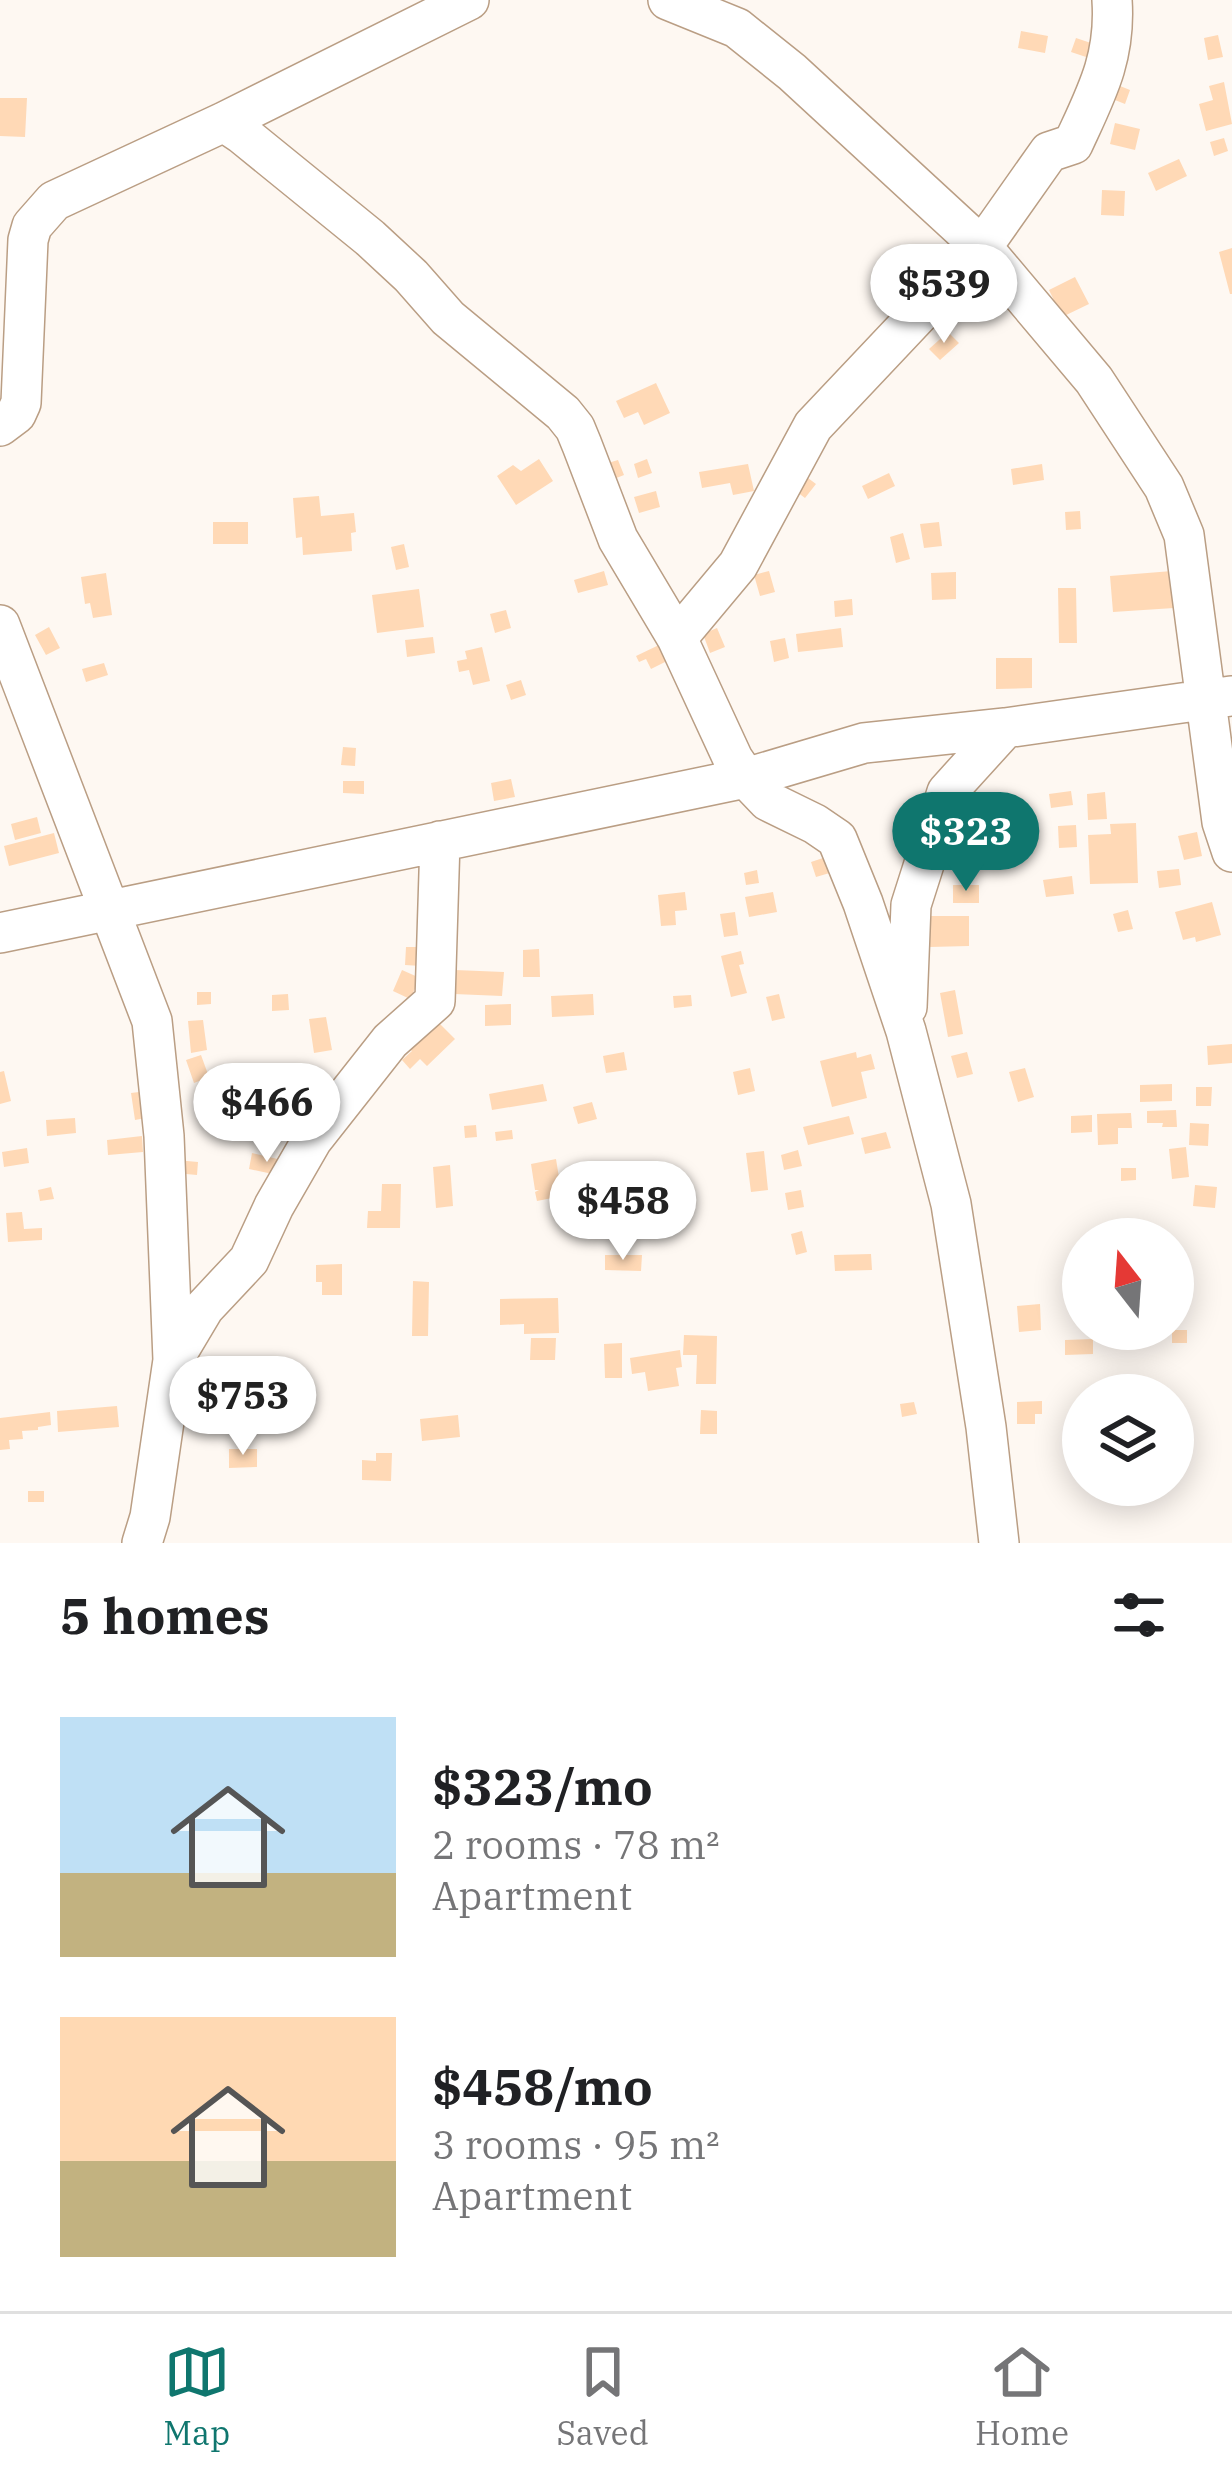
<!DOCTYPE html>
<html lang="en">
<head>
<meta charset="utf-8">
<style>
	body { margin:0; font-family:"IBM Plex Serif",serif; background:#f2f2f2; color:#202124; height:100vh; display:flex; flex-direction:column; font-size:45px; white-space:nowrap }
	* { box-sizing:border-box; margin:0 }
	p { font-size:39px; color:#757577 }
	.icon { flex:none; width:66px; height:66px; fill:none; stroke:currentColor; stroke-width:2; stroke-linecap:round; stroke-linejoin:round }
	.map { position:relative; height:1543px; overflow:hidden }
	.sheet { display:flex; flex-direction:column; background:#fff; flex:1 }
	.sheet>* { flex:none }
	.needle { width:78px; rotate:343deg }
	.tools { position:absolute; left:1062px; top:1218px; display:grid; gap:24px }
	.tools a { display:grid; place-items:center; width:132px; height:132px; border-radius:50%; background:#fff; box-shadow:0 6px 30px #0003; font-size:60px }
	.price { position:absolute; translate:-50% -102px; padding:0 27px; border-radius:42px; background:#fff; color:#222; font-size:39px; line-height:78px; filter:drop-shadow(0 3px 6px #0008) }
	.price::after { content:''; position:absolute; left:50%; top:72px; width:36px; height:27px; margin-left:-18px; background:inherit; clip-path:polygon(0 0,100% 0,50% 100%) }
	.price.current { background:#0f766e; color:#fff }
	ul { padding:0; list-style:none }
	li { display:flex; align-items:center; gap:36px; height:300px; padding:0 60px }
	li span { display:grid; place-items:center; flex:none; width:336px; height:240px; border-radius:0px; color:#555 }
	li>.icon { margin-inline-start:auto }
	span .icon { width:144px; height:144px; fill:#fffc; stroke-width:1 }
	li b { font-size:51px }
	h2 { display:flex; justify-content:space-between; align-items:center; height:144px; padding:0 60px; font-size:51px }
	.tab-bar { display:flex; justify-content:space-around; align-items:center; height:168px; border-top:3px solid #e0e0e0; background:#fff; font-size:33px; color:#757577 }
	.tab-bar a { display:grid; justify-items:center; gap:6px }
	.tab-bar .current { color:#0f766e }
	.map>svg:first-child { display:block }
</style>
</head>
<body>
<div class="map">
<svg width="1232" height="1543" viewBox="0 0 1232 1543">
	<rect width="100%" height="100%" fill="#fef8f2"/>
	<path fill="#ffd9b6" d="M1021,31L1048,36L1045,53L1018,48Z
		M1218,35L1223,57L1208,60L1204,38Z
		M1076,38L1100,46L1095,60L1071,52Z
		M1224,82L1232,124L1206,131L1199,104L1213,100L1209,86Z
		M1120,86L1130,90L1125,104L1115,100Z
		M0,98H27L25,137L0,136Z
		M1115,123L1140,129L1135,150L1110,144Z
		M1224,138L1228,151L1214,156L1210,142Z
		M1179,159L1187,176L1156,191L1148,173Z
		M1102,190L1125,191L1124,216L1101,215Z
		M1232,248V294H1230L1219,252Z
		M1075,277L1089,304L1062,317L1049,290Z
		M905,289L915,300L895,318L885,308Z
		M948,332L959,343L940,360L929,349Z
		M656,383L670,413L644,425L638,412L624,418L616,401Z
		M539,459L553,481L516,505L497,476L513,465L521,471Z
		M647,459L652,473L638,478L634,464Z
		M618,460L624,475L614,479L608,463Z
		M748,464L754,491L733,495L730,483L702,488L699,472Z
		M1042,464L1044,480L1013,485L1011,469Z
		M889,473L895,486L868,499L862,486Z
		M804,475L816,484L805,498L793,489Z
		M656,491L660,507L639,513L634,497Z
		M319,496L321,516L354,513L356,532L351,533L352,551L303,555L302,537L296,538L293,498Z
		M1080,511L1081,529L1066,530L1065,512Z
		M213,522H248V544H213Z
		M939,522L942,546L924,548L920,524Z
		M903,533L910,559L896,563L890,537Z
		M404,544L409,567L396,570L391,547Z
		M604,571L608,585L578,593L574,580Z
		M769,571L775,592L760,596L754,575Z
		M1172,571L1174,608L1113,612L1110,576Z
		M956,572V599L932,600L931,573Z
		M106,573L112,615L93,618L90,603L85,604L81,577Z
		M1058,588H1076L1077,643H1059Z
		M419,589L424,627L377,633L372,595Z
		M852,599L853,615L835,617L834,601Z
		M506,610L511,628L495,633L490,614Z
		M49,627L60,648L46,655L35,635Z
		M717,628L725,647L710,653L703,634Z
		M841,628L843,647L798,652L796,634Z
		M433,637L435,653L407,657L405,640Z
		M785,638L789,658L774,662L770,641Z
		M659,645L667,661L651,669L646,659L639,662L636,656Z
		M482,647L490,681L473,685L469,670L459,672L457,661L467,659L465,651Z
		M996,658H1032V688L996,689Z
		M104,663L108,675L86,682L82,669Z
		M521,680L526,695L511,700L506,685Z
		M343,747L356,748L355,766L341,765Z
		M511,779L515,797L494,801L491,783Z
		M343,781H364V794L343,793Z
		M1071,791L1073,805L1051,808L1049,794Z
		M1105,792L1107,819L1088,820L1087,794Z
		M37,817L41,833L15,840L11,824Z
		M1136,823L1138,883L1090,884L1088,835L1111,834L1110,824Z
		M1076,825L1077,847L1059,848L1058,826Z
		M1197,832L1202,856L1184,860L1178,836Z
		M54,833L59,853L9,866L4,846Z
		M829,856L833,872L816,877L811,862Z
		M1179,869L1181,885L1159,888L1157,871Z
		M757,870L759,883L746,885L744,873Z
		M1072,876L1074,894L1046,897L1043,880Z
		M953,885H979V903H953Z
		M685,892L687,910L675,911L676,925L661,926L658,895Z
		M773,892L777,912L749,917L745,897Z
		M1212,902L1221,935L1196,942L1195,937L1183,940L1175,912Z
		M1128,910L1133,929L1118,932L1113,914Z
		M735,912L738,935L724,937L720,914Z
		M930,916H969V946L930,947Z
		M406,947H421V966L405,965Z
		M539,949L540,977H523V950Z
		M741,951L744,964L739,965L747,993L731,997L721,956Z
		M402,970L420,978L410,999L393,991Z
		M455,970L504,972L502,996L454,994Z
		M955,990L963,1034L948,1037L940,993Z
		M197,992H211V1004L197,1005Z
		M288,994L289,1010L272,1011V995Z
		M593,994L594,1015L552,1017L551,996Z
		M779,994L785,1018L772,1021L766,997Z
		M691,995L692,1006L674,1008L673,996Z
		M511,1004V1025L485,1026V1005Z
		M431,1015L455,1039L427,1066L420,1059L410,1069L402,1060L412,1051L403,1043Z
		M326,1017L332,1050L314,1053L309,1019Z
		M203,1020L207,1050L191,1053L188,1021Z
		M1232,1044V1063L1208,1065L1207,1046Z
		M624,1052L627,1070L606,1073L603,1056Z
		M856,1052L857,1058L871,1054L875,1069L861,1072L867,1098L832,1107L820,1061Z
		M967,1052L973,1074L957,1078L951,1056Z
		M201,1055L209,1077L194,1083L186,1060Z
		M280,1066L296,1067L295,1092L279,1091Z
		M750,1068L755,1091L738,1095L733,1072Z
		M1025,1068L1034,1097L1018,1102L1009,1072Z
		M4,1071L11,1101L0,1104V1072Z
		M543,1084L547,1101L492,1110L489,1094Z
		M1172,1084V1101L1140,1102V1085Z
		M1196,1087H1212L1211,1106H1196Z
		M147,1091L151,1117L135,1120L131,1093Z
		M592,1102L597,1119L578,1124L573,1107Z
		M1176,1110L1177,1127H1162L1163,1123H1147V1111Z
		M1131,1113L1132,1128H1118V1144L1098,1145L1097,1114Z
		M1092,1115V1132L1071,1133V1116Z
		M849,1116L854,1134L808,1145L803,1127Z
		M75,1118L76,1133L47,1136L46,1120Z
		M1190,1123L1209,1124L1208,1146L1189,1145Z
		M476,1125L477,1137L465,1138L464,1126Z
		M512,1130L513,1139L496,1141L495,1132Z
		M886,1132L891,1148L865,1154L861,1138Z
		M142,1136L143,1152L108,1155L107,1140Z
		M1186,1147L1189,1177L1172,1179L1169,1149Z
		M27,1148L29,1163L4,1167L2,1152Z
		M798,1150L802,1166L784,1170L781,1155Z
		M764,1151L768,1190L751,1192L746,1153Z
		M252,1153L286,1161L282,1176L249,1169Z
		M556,1159L562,1196L537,1201L535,1192L539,1190H535L531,1164Z
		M176,1160L198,1162L197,1175L175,1173Z
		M450,1165L453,1206L436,1208L433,1167Z
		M1121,1168H1136V1180L1121,1181Z
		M382,1184H401L400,1228H367L368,1211H381Z
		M1195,1185L1217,1187L1215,1208L1193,1206Z
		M51,1187L54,1199L40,1201L38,1190Z
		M801,1190L804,1207L788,1210L785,1193Z
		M675,1208V1223L652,1224V1209Z
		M22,1212L24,1229L42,1228V1240L8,1242L6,1213Z
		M802,1231L807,1252L796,1255L791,1234Z
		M871,1254L872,1270L835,1271L834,1255Z
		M605,1255H642L641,1271L605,1270Z
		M342,1264V1295H322V1282H316V1265Z
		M413,1281L429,1282L428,1336H412Z
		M558,1298L559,1333L524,1334V1324L500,1325V1299Z
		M1040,1304L1041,1330L1019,1332L1017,1306Z
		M1172,1330H1187V1343H1172Z
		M684,1335L717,1336L716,1384H696L697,1355H683Z
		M531,1338H556L555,1360H530Z
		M1093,1339V1354L1065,1355V1340Z
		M622,1343V1378H605L604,1344Z
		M680,1350L682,1367L676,1368L679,1386L648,1391L645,1372L632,1374L630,1358Z
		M216,1357L218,1379L199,1380L198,1358Z
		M1042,1401V1414H1035V1424H1017V1402Z
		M914,1402L917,1414L902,1417L900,1404Z
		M117,1406L119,1427L58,1432L57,1411Z
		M701,1410L717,1411V1434H700Z
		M50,1412L51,1425L38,1427V1430L22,1431L23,1439L9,1440L10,1449L0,1450V1418Z
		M458,1415L460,1437L422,1441L420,1419Z
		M229,1449H257V1467L229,1468Z
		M376,1453H392L391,1481L362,1480V1460L376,1461Z
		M28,1491H44V1502H28Z"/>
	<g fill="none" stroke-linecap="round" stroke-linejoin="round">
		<g stroke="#ba9e84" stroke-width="42">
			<path id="minor" d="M668,0L737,28L792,72L982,247L1094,380L1164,487L1184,535L1222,822L1232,852
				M224,122L242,134L370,238L411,276L448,318L563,413L575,428L582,445L618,539L677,638L733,759L746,778L768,801L815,824L837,839L863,903L906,1031L951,1204L986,1427L999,1543
				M0,426L16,414L21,403L28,240L32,226L54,201L224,122L469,0
				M0,625L152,1021L164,1136L173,1360L150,1517L142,1543
				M677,638L738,565L813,426L982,247L1049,152L1073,144C1096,94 1116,58 1112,0
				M0,933L746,778L864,743L1005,728
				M907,1007L911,905L947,792L1005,728L1231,696
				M173,1360L204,1308L249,1260L274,1206L312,1140L390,1041L435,1001L440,841"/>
		</g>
		<use href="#minor" stroke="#fff" stroke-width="39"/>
	</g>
</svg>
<div class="tools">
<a><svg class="needle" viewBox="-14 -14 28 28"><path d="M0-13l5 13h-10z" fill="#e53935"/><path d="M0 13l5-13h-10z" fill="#757577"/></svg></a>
<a><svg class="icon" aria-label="layers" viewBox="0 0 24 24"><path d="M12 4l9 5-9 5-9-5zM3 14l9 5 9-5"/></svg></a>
</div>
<b class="price" style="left:944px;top:346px">$539</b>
<b class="price current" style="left:966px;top:894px">$323</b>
<b class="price" style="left:267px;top:1165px">$466</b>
<b class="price" style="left:623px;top:1263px">$458</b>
<b class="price" style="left:243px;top:1458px">$753</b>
</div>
<section class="sheet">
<h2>5 homes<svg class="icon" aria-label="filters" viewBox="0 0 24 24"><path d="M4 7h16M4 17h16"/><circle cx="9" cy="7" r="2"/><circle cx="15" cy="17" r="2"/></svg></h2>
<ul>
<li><span style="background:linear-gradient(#bfe0f5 65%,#c2b280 0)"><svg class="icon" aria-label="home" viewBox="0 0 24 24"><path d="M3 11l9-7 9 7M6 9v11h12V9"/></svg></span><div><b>$323/mo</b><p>2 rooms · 78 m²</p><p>Apartment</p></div></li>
<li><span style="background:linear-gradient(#ffd9b3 60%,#c2b280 0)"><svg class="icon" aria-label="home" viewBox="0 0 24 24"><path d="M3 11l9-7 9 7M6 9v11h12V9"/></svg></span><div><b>$458/mo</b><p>3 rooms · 95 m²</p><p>Apartment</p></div></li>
</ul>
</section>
<nav class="tab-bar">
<a class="current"><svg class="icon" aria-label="map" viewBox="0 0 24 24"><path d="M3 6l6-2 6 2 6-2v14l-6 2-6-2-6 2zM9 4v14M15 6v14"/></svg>Map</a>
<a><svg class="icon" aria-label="saved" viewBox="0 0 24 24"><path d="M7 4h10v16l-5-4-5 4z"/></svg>Saved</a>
<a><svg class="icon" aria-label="home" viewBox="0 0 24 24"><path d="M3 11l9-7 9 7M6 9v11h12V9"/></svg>Home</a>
</nav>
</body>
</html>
